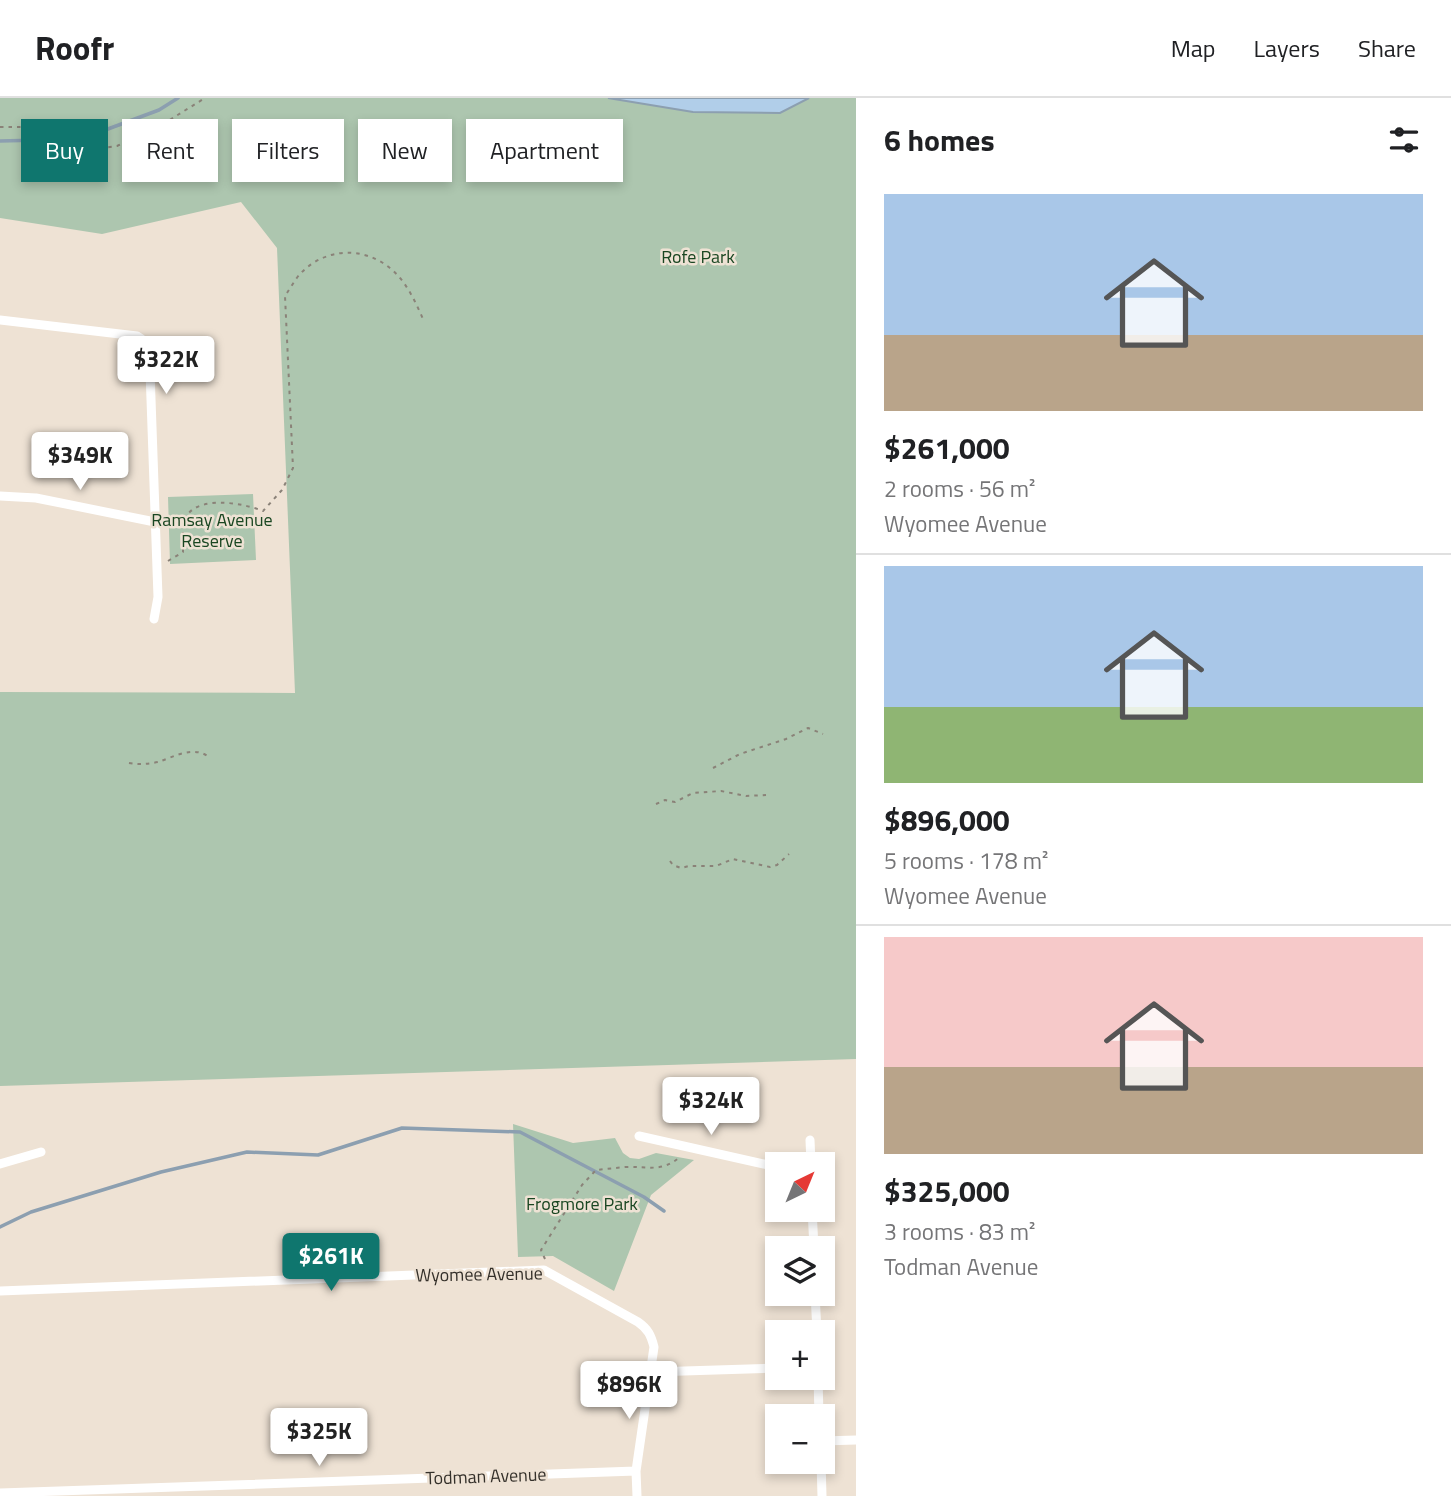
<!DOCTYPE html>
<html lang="en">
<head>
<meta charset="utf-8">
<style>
	body { margin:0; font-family:"Titillium Web",sans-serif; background:#f6f6f6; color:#202124; height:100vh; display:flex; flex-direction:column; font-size:26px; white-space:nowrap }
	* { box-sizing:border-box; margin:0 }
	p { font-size:23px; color:#757577 }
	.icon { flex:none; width:38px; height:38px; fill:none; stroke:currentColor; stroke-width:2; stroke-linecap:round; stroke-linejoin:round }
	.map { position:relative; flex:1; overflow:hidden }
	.panel { display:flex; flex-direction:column; background:#fff; width:595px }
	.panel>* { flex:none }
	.banner { position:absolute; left:21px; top:21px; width:665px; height:63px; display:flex; gap:14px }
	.needle { width:46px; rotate:43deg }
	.controls { position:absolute; left:765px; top:1054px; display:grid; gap:14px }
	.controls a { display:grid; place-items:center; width:70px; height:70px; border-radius:0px; background:#fff; box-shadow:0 4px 10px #0003; font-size:35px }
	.price { position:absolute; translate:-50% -60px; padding:0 16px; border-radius:7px; background:#fff; color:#222; font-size:23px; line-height:46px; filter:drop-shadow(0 2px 4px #0008) }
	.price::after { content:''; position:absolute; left:50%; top:42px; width:21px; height:16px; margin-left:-10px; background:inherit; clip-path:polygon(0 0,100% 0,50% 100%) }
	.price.current { background:#0f766e; color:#fff }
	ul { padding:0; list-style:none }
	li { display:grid; align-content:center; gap:14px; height:371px; padding:0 28px }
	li+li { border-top:2px solid #e0e0e0 }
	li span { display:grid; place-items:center; height:217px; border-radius:0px; color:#555 }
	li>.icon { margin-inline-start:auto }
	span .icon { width:126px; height:126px; fill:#fffc; stroke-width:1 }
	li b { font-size:30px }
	h2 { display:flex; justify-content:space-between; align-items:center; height:84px; padding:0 28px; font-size:30px }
	.pill { padding:0 24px; border-radius:0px; background:#fff; box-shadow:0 4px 10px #0003; font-size:24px; line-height:63px }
	.pill.current { background:#0f766e; color:#fff }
	header { display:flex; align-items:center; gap:42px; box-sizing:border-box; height:98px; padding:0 35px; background:#fff; border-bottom:2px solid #e0e0e0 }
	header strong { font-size:33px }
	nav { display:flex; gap:38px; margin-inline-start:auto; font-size:24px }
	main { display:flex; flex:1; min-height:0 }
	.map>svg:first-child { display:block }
</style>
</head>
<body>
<header>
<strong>Roofr</strong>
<nav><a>Map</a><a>Layers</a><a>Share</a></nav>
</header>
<main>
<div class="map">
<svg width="856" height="1398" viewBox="0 0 856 1398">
	<rect width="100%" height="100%" fill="#eee2d4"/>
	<path fill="#adc6af" d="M0,0H856V961L0,988V594L295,595L277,150L241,104L102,136L0,120Z
		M253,396L256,462L170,466L168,399Z
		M513,1026L573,1045L615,1040L623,1055L630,1060L639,1061L656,1055L694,1062L651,1097L614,1193L553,1158L518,1159Z"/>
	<path fill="#b1cee9" stroke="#8c9fb0" stroke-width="2" d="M608,0H809L780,15L693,14Z"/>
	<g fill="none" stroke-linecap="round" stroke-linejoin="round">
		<path stroke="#8c9fb0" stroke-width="3.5" d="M0,43L81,41L159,12L178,0
			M0,1129L31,1114L161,1074L247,1054L318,1057L402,1030L520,1034L644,1099L664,1113"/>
		<path stroke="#8a8278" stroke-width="2" stroke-dasharray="3.5 5" stroke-linecap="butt" d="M0,29H46L56,56L117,48L168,23L205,0
			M168,463L183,454V421C187,417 191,412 195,410C214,400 245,406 263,413L282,392L293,370L285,198C290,191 295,181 301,175C325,150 363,148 390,170C406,183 415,203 423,221
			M129,665C139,667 148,666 158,664C174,659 193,647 209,659
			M713,670L740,656L786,641L808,630L823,636
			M656,706L665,702L675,704L693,695L721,693L746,698L766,697
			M670,763L673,767L681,770L689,768H716L733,761L770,769L777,767L789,756
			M545,1161L541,1152L582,1087L596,1072C605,1071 615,1070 625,1069C647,1068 661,1075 680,1059"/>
		<path stroke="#fff" stroke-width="9" d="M0,222L137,238C153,247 151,256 150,273L158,499L154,521
			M0,398L36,400L155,424
			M639,1038L777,1069
			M810,1042L811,1066
			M0,1066L41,1054
			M812,1111L814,1150
			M0,1193L544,1172L638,1224C648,1231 651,1237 654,1249L636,1373L637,1398
			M815,1195L817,1234
			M652,1274L777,1270
			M818,1279L819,1318
			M822,1343L856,1342
			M821,1363L822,1398
			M0,1395L636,1373"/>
	</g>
	<g text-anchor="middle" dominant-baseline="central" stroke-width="5" stroke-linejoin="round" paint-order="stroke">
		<g font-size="18" fill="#194621" stroke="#eee2d4">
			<text x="698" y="158">Rofe Park</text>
			<text x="212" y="421">Ramsay Avenue<tspan x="212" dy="21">Reserve</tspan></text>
			<text x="582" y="1105">Frogmore Park</text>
		</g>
		<g font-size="18" fill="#34302a" stroke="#eee2d4">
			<text transform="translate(479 1176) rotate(-1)">Wyomee Avenue</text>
			<text transform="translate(486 1378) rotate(-2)">Todman Avenue</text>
		</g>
	</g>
</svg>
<div class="controls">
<a><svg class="needle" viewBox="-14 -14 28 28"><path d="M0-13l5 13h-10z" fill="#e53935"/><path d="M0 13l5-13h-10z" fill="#757577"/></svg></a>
<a><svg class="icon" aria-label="layers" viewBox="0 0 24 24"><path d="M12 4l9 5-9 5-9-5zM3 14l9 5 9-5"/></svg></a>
<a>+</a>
<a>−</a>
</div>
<b class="price" style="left:166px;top:298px">$322K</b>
<b class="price" style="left:80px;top:394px">$349K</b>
<b class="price" style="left:711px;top:1039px">$324K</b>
<b class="price current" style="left:331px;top:1195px">$261K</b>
<b class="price" style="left:629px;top:1323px">$896K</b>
<b class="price" style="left:319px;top:1370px">$325K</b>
<div class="banner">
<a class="pill current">Buy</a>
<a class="pill">Rent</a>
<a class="pill">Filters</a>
<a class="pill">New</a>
<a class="pill">Apartment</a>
</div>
</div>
<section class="panel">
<h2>6 homes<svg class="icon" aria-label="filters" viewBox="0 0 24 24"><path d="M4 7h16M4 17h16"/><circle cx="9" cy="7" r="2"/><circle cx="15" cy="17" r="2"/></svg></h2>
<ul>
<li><span style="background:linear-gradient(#a9c7e8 65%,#b9a48a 0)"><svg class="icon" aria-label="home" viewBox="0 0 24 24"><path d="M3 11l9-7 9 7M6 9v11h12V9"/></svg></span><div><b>$261,000</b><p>2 rooms · 56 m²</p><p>Wyomee Avenue</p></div></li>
<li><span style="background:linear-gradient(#a9c7e8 65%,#8fb573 0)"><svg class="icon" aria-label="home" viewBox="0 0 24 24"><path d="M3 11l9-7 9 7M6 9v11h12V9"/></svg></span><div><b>$896,000</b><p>5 rooms · 178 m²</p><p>Wyomee Avenue</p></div></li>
<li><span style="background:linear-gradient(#f6c9c9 60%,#b9a48a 0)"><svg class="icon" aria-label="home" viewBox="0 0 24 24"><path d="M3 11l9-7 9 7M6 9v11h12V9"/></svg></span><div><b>$325,000</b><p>3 rooms · 83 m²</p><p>Todman Avenue</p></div></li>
</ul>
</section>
</main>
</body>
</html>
